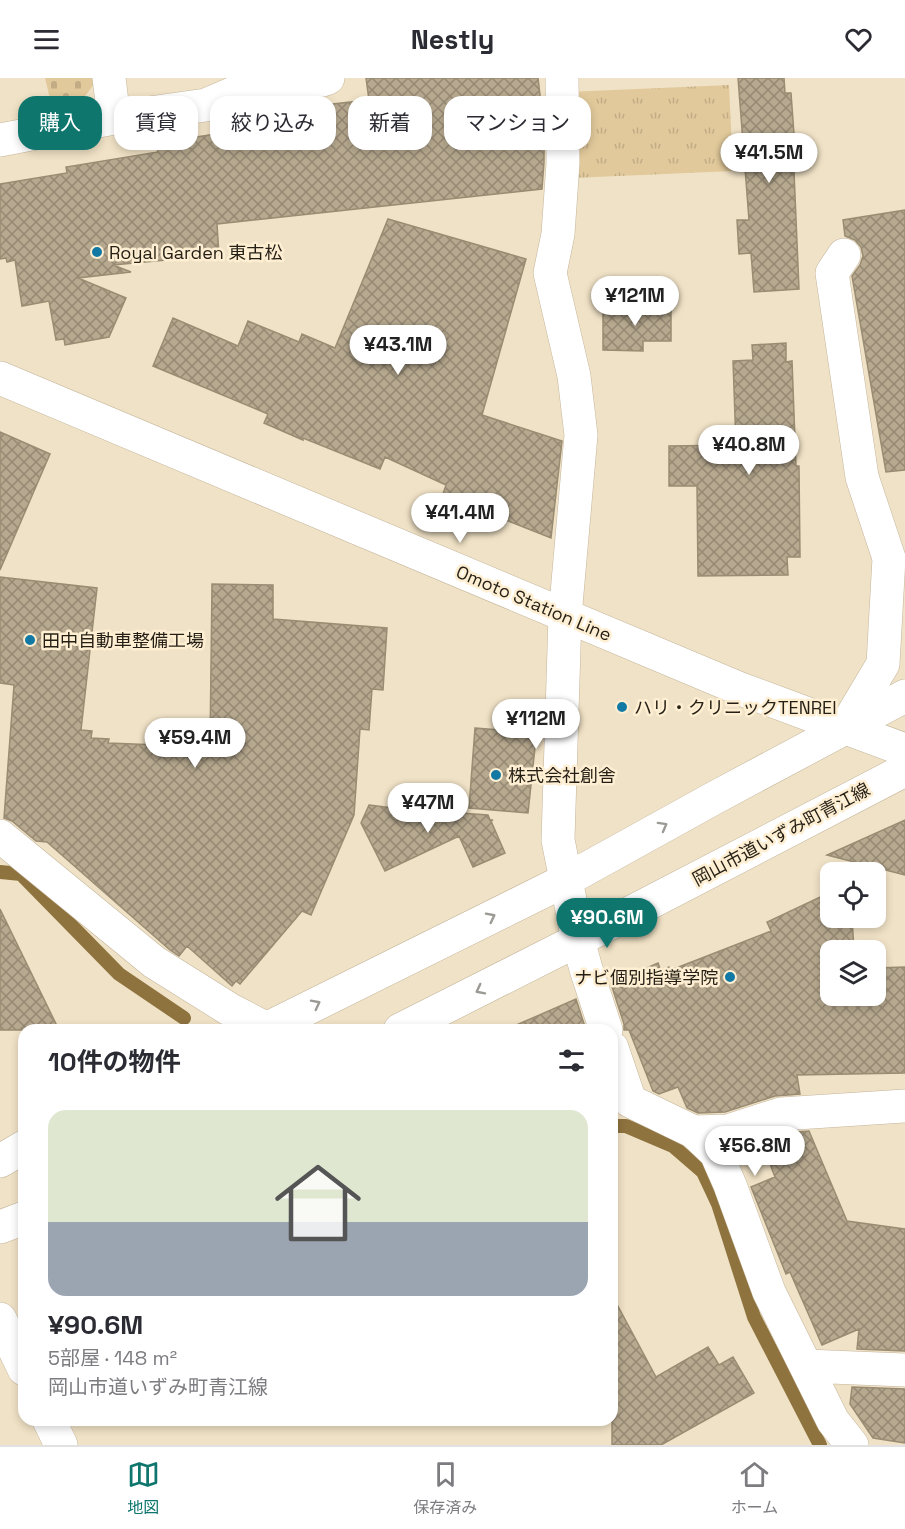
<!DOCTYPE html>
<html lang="ja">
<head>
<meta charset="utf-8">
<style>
	body { margin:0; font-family:"Space Grotesk","Noto Sans JP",sans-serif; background:#f2f2f3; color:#2b2b33; height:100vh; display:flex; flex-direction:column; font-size:22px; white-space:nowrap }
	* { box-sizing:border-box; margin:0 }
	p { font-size:20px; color:#7c7c81 }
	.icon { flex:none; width:33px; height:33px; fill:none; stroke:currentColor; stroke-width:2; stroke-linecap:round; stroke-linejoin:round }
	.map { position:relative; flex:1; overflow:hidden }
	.drawer { position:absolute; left:18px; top:946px; width:600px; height:402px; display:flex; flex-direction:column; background:#fff; border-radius:18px; box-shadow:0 3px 9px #0003 }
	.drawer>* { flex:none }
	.guide { position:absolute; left:18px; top:18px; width:600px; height:54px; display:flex; gap:12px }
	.controls { position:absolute; left:820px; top:784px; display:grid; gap:12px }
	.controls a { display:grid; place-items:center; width:66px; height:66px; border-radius:12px; background:#fff; box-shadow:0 3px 9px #0003; font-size:30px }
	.price { position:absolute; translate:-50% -51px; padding:0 14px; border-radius:21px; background:#fff; color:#222; font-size:20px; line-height:39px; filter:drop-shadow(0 2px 3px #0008) }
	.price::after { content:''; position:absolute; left:50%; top:36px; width:18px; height:14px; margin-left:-9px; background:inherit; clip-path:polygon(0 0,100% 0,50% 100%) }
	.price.selected { background:#0f766e; color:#fff }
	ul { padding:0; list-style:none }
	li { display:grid; align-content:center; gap:12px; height:318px; padding:0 30px }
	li+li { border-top:2px solid #e1e1e2 }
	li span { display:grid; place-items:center; height:186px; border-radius:18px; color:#555 }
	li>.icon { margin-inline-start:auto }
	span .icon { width:108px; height:108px; fill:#fffc; stroke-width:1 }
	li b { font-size:26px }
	h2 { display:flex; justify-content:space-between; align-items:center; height:72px; padding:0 30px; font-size:26px }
	.tag { padding:0 21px; border-radius:18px; background:#fff; box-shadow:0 3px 9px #0003; font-size:21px; line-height:54px }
	.tag.selected { background:#0f766e; color:#fff }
	header { display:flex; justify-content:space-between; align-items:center; height:78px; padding:0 30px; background:#fff; font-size:27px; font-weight:700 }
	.tabs { display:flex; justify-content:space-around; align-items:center; height:84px; border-top:2px solid #e1e1e2; background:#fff; font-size:16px; color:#7c7c81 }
	.tabs a { display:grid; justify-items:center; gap:3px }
	.tabs .selected { color:#0f766e }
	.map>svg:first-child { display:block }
</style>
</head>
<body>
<header><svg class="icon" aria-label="menu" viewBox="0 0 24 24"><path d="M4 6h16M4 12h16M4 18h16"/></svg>Nestly<svg class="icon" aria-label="heart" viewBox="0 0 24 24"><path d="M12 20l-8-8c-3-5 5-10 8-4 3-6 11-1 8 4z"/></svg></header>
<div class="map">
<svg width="905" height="1367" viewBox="0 0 905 1367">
	<defs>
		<pattern id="grass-tufts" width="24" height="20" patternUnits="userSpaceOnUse" patternTransform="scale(1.5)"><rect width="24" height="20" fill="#e1c99b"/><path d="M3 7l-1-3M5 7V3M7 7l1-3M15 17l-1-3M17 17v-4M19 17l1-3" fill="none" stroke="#c1ac85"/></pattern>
		<pattern id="cemetery-stones" width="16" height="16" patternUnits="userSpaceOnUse" patternTransform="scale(1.5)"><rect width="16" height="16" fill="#e1c99b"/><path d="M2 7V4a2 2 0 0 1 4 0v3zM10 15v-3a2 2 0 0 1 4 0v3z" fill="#c1ac85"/></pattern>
		<pattern id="building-cross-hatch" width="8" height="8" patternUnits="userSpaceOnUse" patternTransform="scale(1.5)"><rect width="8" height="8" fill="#b7a98f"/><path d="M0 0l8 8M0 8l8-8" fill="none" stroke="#958974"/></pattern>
	</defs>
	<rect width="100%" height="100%" fill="#f0e2c6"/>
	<path fill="url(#grass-tufts)" d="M729,7L733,93L572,100L568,14Z"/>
	<path fill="url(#cemetery-stones)" d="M45,0H94L95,5L79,26L53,33Z"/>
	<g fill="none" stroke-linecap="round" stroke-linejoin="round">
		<path stroke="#8e733f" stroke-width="14" d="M0,794L21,796L119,896L184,940
			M612,1048H626L673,1068L703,1094L718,1126L754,1239L820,1367"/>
	</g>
	<path fill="url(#building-cross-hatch)" stroke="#998c72" stroke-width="1.5" d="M366,0H538L544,51V84L542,111L217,146L219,177L113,187L131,194L78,200L126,220L109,259L65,267L64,261L56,262L49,223L22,228L15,182L7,184L6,180L0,181V106L67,95L66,89L158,74L156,65L229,54L228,38L230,37L369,22Z
		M738,0H784L785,15H791L795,70H793L799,211L754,214L751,175L739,176L737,142H749Z
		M905,132V392L886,394L852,198L860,187L863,178L861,169L855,162L845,158L843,142Z
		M388,141L526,181L482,337L562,363L551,460L473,429L443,416L446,407L385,379L380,391L303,360V362L264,345L268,336L153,288L173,240L238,268L248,243L299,264L302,256L335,270Z
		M671,228V263H643V273L603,272V230Z
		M786,265V284L792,283L796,388H799L800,479H787L788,497L698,498L697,408H669V368L736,367L733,283L753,282L752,267Z
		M0,354L50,376L0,492Z
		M0,499L97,510L81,652L92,653L91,660L109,661L108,665L210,669L212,506L273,507V541L387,550L383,612L372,611L369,652L360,651L354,737L311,837L302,833L240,906L236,903L232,908L187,868L179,878L170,872L47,764L36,763L12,743L4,740L14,607L0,605Z
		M475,650L514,653L513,656L536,660L528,735L469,730Z
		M369,727L450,737L448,734L488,737L490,742H493L491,743L505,775L473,789L459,758L385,793L361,745Z
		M905,742V797L827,777Z
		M831,814V840H852L854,873H831V918H876V890L905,889V995L797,997L800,1016L775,1018L725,1034L698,1035L687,1030L678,1009L659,1016L653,1013L629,952H624V946L611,906L658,885L661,893L669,889L671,892L771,853L767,844Z
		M0,831L59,952H0Z
		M576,921L586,952H505Z
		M809,1053L847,1143L905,1151V1273L857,1271L859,1251L822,1267L790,1194L786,1196L751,1109L775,1099L761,1062L785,1055Z
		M612,1217L656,1299L708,1269L719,1287L733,1279L754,1315L661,1367H612Z
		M852,1309L905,1311V1365L873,1360L850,1326Z"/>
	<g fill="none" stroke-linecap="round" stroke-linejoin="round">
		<g stroke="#c4b59b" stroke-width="34">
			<path id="minor" d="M109,0L114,40
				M562,0L563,85L558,156L550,195L574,298L581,357L565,538L558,762L578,862L586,891L606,952
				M0,62L114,40L206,27L241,12L322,2L328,0
				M844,177L832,195L862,399L889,480L883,586L846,648
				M0,758L154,884L229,931L267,951
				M264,952L566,802L716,719L905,618
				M400,952L578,862L905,692
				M612,970L630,1023L694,1054L716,1075L730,1107L769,1214L833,1343L852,1367
				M694,1054L728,1053L781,1036L905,1028
				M0,1083L24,1069
				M0,1149L24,1140
				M0,1241L24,1291
				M806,1288L905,1292
				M49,1342L61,1367"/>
		</g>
		<g stroke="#c4b59b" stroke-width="34">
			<path id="major" d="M0,300L738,610L905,672"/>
		</g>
		<use href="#minor" stroke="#fff" stroke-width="33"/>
		<use href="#major" stroke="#fff" stroke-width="33"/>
	</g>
	<defs><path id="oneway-chevron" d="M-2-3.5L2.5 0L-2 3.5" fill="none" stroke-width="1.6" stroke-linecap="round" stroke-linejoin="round" transform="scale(1.5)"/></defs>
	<g stroke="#9c9a95">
		<use href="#oneway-chevron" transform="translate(663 748) rotate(-29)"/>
		<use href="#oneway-chevron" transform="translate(491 839) rotate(-27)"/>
		<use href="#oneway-chevron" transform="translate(480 912) rotate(153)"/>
		<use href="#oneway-chevron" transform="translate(316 926) rotate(-27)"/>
	</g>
	<g fill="#1279a4" stroke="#feefd3" stroke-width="2">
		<circle cx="97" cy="174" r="6"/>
		<circle cx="30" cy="562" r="6"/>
		<circle cx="622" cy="629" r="6"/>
		<circle cx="496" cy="697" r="6"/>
		<circle cx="730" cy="899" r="6"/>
	</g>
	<g text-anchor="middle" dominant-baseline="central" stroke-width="5" stroke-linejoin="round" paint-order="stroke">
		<g font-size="18" fill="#241e14" stroke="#feefd3" text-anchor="start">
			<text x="109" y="174">Royal Garden 東古松</text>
			<text x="42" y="562">田中自動車整備工場</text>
			<text x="634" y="629">ハリ・クリニックTENREI</text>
			<text x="508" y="697">株式会社創舎</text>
			<text x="718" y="899" text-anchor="end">ナビ個別指導学院</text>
		</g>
		<g font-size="18" fill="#241e14" stroke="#feefd3">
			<text transform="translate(534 525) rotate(23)">Omoto Station Line</text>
			<text transform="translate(781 756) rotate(-28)">岡山市道いずみ町青江線</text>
		</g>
	</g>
</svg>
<div class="controls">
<a><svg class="icon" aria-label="locate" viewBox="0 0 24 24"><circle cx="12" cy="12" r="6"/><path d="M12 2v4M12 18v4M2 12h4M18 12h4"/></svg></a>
<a><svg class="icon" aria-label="layers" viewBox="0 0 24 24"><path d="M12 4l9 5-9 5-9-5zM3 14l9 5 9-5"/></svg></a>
</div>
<b class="price" style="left:769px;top:106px">¥41.5M</b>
<b class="price" style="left:635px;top:249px">¥121M</b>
<b class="price" style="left:398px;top:298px">¥43.1M</b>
<b class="price" style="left:749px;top:398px">¥40.8M</b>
<b class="price" style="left:460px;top:466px">¥41.4M</b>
<b class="price" style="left:536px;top:672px">¥112M</b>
<b class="price" style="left:195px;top:691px">¥59.4M</b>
<b class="price" style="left:428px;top:756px">¥47M</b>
<b class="price selected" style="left:607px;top:871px">¥90.6M</b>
<b class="price" style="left:755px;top:1099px">¥56.8M</b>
<div class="guide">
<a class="tag selected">購入</a>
<a class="tag">賃貸</a>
<a class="tag">絞り込み</a>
<a class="tag">新着</a>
<a class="tag">マンション</a>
</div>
<section class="drawer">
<h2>10件の物件<svg class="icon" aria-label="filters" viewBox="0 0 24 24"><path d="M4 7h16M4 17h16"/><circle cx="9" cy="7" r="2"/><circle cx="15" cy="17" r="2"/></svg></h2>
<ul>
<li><span style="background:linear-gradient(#dfe7d0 60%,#9aa5b1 0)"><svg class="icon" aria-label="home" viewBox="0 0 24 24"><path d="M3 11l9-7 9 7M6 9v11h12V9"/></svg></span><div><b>¥90.6M</b><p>5部屋 · 148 m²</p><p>岡山市道いずみ町青江線</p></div></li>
</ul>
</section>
</div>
<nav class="tabs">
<a class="selected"><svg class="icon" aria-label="map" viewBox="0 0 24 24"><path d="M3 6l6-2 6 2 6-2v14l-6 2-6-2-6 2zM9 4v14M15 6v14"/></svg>地図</a>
<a><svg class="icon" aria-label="saved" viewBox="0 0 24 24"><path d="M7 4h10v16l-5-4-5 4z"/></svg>保存済み</a>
<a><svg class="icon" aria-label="home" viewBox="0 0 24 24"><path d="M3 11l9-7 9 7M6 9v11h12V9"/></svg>ホーム</a>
</nav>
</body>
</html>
